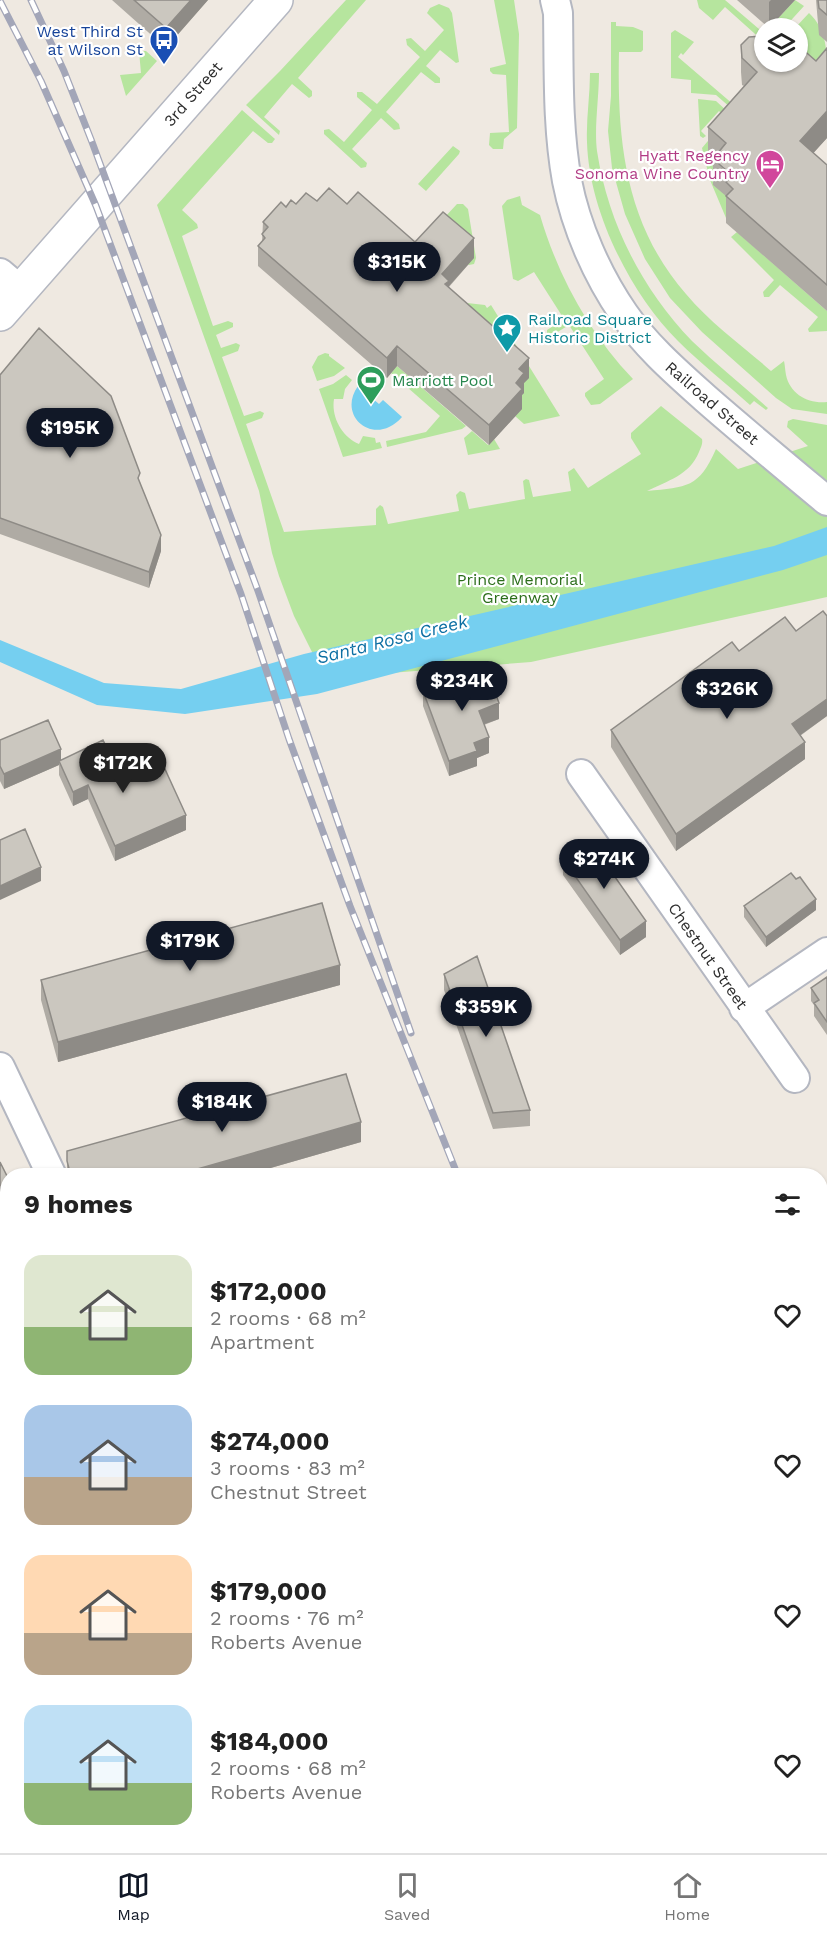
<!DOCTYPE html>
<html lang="en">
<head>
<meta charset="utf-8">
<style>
	body { margin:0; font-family:"Work Sans",sans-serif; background:#f2f2f2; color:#222; height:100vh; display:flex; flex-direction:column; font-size:22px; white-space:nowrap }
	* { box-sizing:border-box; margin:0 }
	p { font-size:20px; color:#767676 }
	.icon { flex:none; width:33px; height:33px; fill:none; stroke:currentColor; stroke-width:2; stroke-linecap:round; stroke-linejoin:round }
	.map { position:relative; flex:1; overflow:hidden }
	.sheet { position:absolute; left:0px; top:1168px; width:828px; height:686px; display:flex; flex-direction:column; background:#fff; border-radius:24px 24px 0 0; box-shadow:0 2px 4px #0004 }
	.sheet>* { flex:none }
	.buttons { position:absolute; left:754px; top:18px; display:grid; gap:12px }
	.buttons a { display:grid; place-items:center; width:54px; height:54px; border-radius:50%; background:#fff; box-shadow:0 2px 4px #0004; font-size:30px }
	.price { position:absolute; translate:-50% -51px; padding:0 14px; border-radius:21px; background:#111827; color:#fff; font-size:20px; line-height:39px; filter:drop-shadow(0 2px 3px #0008) }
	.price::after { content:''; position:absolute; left:50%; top:36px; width:18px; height:14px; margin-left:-9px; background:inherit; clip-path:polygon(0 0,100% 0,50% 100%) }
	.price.active { background:#222; color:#fff }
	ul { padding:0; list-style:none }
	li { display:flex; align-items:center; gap:18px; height:150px; padding:0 24px }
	li span { display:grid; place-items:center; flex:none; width:168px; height:120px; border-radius:18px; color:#555 }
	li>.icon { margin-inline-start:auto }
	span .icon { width:72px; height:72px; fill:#fffc; stroke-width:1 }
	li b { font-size:26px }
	h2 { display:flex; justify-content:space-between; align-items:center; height:72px; padding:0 24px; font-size:26px }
	.dock { display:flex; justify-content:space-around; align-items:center; height:84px; border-top:2px solid #e0e0e0; background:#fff; font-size:16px; color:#767676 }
	.dock a { display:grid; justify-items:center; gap:3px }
	.dock .active { color:#111827 }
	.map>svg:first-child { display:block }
</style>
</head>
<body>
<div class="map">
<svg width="827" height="1853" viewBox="0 0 827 1853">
	<rect width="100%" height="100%" fill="#efe9e1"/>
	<path fill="#b6e59e" d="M346,0H366L298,78L312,91V96L309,98L292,84L264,117L280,131L279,135L246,105L280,71Z
		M494,0H514L519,34L517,128L504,139L503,149H493L489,145L490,133L509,132L506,75L493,74L490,71V68L506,64Z
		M697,0H725L765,34V43L725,7L713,20L699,8Z
		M795,0L804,6L784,28H769Z
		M439,4L449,8L452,13L459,62L456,63L440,50L426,66L440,78V83H435L421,72L386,112L399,124L400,129L394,130L381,118L352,149L367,163L366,167L361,168L324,134V130L329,129L344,142L372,110L357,97V92H362L377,104L420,57L407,45L406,39L411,38L425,51L444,30L427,13L430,8Z
		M809,13C827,30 827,51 827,74L798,54V28H795Z
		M611,22H616V26L633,27L643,31V50L641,52H619C617,141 625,224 686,294C710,323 743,346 771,371L784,361C785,365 785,370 786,375C790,394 808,404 827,402V414L792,409L776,398L702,332L670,298L645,259L625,214L612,168L608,131L611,96Z
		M675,30L694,42L683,55L681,53L678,57L734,105L731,108L716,95L691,93V80L671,78V33Z
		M139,51H146L157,61L126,96L120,75L141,73Z
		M590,73H599C599,98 594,128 597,151C608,223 642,289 692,341C716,364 743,386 768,408L766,410L754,401L750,405C726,383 701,364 678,341C630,293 589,211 587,142C586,119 590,96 590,73Z
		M698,99L716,101L728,112L724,116L719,111L701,131L706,136L703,138L700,136Z
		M242,110L275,139L272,143H268L253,131L182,210L197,224L198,228L182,236L213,326L228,321L233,323V327L216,335L221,348L236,343L240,345L238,351L222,357L244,416L260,411L264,413L262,418L246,424L284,532L376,525V509L380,505L383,507L388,524L459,511L456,495L460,491L465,493L469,509L525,499L523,481L526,479L529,480L533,497L571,491L568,472L574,468L588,488L641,454L631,438V433L661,406L702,439C703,444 701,447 699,452C690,475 667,481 647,491C687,487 699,488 716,449L738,469L808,446L787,427L788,421L793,419L827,425V597L531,662L325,678L294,616L279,576L272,553L259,491L157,205Z
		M713,135C721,155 741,200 726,218L710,180L702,148Z
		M453,146L460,151L459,154L426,191L418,184Z
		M520,196L522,205L540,215C558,276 589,333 633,379L600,404L591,405L585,396V393L604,379L569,325L551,336L547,335V330L564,319L534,272L518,281L513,279L502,206L507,200Z
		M457,204H463L468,209L476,258L474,264L469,265H468L473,258L432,231Z
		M737,232L827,311V331L809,332L808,329L818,317L780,285L769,297H764L763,292L774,280L731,237Z
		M449,301L485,305L487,308L491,305L560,416L524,424L515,416Z
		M325,353L329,354V356L345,368L334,376L317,381L312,367L318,356Z
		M397,366L466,426L462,429L387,447L386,441L426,432L440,416L391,373Z
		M346,375L352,380L345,389L343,399H334C331,417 342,437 359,444L363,436L375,438L376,443L380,442L382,448L343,457L319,389L333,384Z
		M472,431L488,445L494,439L500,449L468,455L464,438Z"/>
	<path fill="#75cff0" d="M358,386L379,404L383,400L402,417C375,448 336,417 358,386Z
		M827,527V555L783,570L317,694L185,714L97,705L0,662V640L104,683L181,689L304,654L774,546Z"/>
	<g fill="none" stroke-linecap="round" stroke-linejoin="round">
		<g stroke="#b4b7c1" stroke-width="32">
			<path id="minor" d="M555,0L558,13C559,69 557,126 567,181C576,227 597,275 624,314C646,346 676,372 705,398C745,433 786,467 827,501
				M0,273L20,290
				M581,774L795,1078
				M744,1008L827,952
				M0,1067L52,1176
				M0,1674L8,1671
				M200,1846V1853"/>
		</g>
		<g stroke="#b4b7c1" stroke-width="36">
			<path id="secondary" d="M0,314L276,0"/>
		</g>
		<g stroke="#c9c9c9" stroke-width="36">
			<path id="motorway" d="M820,1239L827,1238
				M820,1330H827
				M820,1361L827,1362
				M0,1368L8,1366
				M0,1396L8,1393
				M0,1493L8,1489"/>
		</g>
		<use href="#minor" stroke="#fff" stroke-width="28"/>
		<use href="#secondary" stroke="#fff" stroke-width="33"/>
		<use href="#motorway" stroke="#ffa35c" stroke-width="33"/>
		<g stroke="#a3a6b8" stroke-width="7">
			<path id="rail" d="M31,0L64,71L92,142L257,588L411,1033
				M0,1L41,81L96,206L241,594L289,739L350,906L458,1176
				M700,1846L702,1853"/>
		</g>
		<use href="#rail" stroke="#fff" stroke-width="4.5" stroke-dasharray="14" stroke-linecap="butt"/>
	</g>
	<path fill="#afaba4" d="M112,0H208L166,48Z
		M737,0H795L769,28Z
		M816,0H827V42L819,35Z
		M741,45L765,62L816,61L827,138L813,153L827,165V311L726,223V196L713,185V158L708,154V127L744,86L742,85L741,72Z
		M317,201L347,204L415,242L474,258L449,287L529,378L524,383V393L522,395V409L489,445L397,366L387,378L258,266V246L262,242L263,222L286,207L296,204Z
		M0,375L140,482L161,551L149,588L0,534Z
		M739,651L827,716L800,736L805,759L676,851L611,747V730Z
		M423,691L499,719L484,725L489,753L477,758V766L449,776L423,706Z
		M0,740L61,760L124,784L186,830L115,861L88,799L73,806L59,775V765L4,789L0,781Z
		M563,859L646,937L620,955L563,875Z
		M744,906L816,910L766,947L744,917Z
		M444,974L530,1110V1126L493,1129L444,990Z
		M827,977V1035L814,1016V1005L811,1001V988Z
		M41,980L340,985L58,1062L41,1000Z
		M361,1142L243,1176H67V1151Z
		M616,1846H667L669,1853H616Z
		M754,1846H820L827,1853H754Z"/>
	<path fill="#8e8b86" d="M191,0H208L166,48V28Z
		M771,0H795L769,28V2Z
		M827,111V138L800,168V141Z
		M474,238V258L449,286V301L442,274Z
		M397,346V366L387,378V358Z
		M529,358V378L524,383V393L522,395V409L489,445V425L516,383L519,369Z
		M161,535V551L149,588V572Z
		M827,699V716L792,741V724Z
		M499,703V719L479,726V711Z
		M489,737V753L477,758V766L449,776V761L474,743Z
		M805,742V759L676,851V834Z
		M61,749V764L59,761V765L4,789V774Z
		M88,785V799L73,806V792Z
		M186,815V830L115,861V846Z
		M41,867V881L0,900V886Z
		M816,899V910L766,947V937Z
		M646,921V937L620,955V940Z
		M340,965V985L58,1062V1042Z
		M361,1122V1142L243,1176H173Z
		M8,1227V1247L0,1249V1229Z
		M68,1846H104L92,1853H57Z"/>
	<path fill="#cbc7bf" stroke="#8e8b86" stroke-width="1.5" d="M134,0H191L166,28Z
		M818,0H827V15L819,8Z
		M762,36L765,39V62H798V49L800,47L816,61L827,48V111L800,141L827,165V285L726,196L733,189L726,182L732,175L713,159L726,143L708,127L757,72L742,58L741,45L749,37Z
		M329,188L347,204L358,192L415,242L443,212L474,238L442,274L449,281L445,284L529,358L519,369L524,373L516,383L522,389L489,425L397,346L387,358L258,246L265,238L262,234L268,227L263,222L281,202L286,207L291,200L296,204L306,193L317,201Z
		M39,328L111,396L140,473L138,478L161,535L149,572L0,518V375Z
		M823,611L827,616V699L792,724L805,742L676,834L611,730L732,642L739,651L785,617L796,631Z
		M486,668L499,703L479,711L489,737L474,743L477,751L449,761L423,691Z
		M48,720L61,749L4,774L0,766V740Z
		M103,740L124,784L164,767L186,815L115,846L88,785L73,792L59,761Z
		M25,829L41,867L0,886V840Z
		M589,840L646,921L620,940L563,859Z
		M791,873L796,879L800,877L816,899L766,937L744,906Z
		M322,903L340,965L58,1042L41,980Z
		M477,956L530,1110L493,1113L444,974Z
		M827,977V1022L814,1003L819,1000L811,988Z
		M346,1074L361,1122L173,1176H71L67,1161V1151Z
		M0,1162L8,1178V1227L0,1229Z
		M822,1727L827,1741V1853H764L765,1851L757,1846H820V1728Z
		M8,1770V1846H68L57,1853H0V1775Z
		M350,1846H368L373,1853H343V1852Z
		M619,1846H667L669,1853H621Z"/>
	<defs>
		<g id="bus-pin" transform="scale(1.5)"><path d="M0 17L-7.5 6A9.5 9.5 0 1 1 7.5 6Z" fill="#1a4fb4" stroke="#fff"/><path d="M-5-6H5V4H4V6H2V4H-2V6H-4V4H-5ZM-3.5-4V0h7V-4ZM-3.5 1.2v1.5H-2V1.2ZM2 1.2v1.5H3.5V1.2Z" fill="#fff"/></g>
		<g id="hotel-pin" transform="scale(1.5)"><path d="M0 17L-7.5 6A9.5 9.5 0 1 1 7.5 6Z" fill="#d1479c" stroke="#fff"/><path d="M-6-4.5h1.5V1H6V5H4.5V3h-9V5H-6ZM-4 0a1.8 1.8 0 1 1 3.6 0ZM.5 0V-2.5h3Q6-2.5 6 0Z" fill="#fff"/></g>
		<g id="sight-pin" transform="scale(1.5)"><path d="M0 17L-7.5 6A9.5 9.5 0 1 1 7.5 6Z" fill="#0f9aa8" stroke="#fff"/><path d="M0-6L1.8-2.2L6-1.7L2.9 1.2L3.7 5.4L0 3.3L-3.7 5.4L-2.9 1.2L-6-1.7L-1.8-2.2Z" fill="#fff"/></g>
		<g id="stadium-pin" transform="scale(1.5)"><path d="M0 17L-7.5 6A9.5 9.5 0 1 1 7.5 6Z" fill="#2e9e5b" stroke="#fff"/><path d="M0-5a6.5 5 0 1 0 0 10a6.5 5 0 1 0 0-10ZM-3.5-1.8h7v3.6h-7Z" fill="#fff"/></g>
	</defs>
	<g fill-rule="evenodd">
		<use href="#bus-pin" x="164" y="40"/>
		<use href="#hotel-pin" x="770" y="164"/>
		<use href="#sight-pin" x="507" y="328"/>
		<use href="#stadium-pin" x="371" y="380"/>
	</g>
	<g text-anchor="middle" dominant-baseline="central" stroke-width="4.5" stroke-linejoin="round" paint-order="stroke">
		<g font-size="16" fill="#164399" stroke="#fff" text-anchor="end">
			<text x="143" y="31">West Third St<tspan x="143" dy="18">at Wilson St</tspan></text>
		</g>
		<g font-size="16" fill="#2e2e2e" stroke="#fff">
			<text transform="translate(193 94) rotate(-49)">3rd Street</text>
			<text transform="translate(712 403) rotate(41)">Railroad Street</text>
			<text transform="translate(708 956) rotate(55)">Chestnut Street</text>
		</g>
		<g font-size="16" fill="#b23c85" stroke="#fff" text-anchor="end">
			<text x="749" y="155">Hyatt Regency<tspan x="749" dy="18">Sonoma Wine Country</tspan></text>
		</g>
		<g font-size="16" fill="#0d838f" stroke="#fff" text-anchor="start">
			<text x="528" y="319">Railroad Square<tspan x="528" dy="18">Historic District</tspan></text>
		</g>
		<g font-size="16" fill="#27864d" stroke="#fff" text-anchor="start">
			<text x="392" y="380">Marriott Pool</text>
		</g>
		<g font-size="16" fill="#2c6e1b" stroke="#fff">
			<text x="520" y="579">Prince Memorial<tspan x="520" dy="18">Greenway</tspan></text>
		</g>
		<g font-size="18" font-style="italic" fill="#0d6fa3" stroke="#fff">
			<text transform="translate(392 639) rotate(-14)">Santa Rosa Creek</text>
		</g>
	</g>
</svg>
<div class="buttons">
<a><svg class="icon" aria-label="layers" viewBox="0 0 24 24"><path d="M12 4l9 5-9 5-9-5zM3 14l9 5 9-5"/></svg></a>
</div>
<b class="price" style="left:397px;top:293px">$315K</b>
<b class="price" style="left:70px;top:459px">$195K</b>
<b class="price" style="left:462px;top:712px">$234K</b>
<b class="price" style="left:727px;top:720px">$326K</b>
<b class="price active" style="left:123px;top:794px">$172K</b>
<b class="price" style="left:604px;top:890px">$274K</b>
<b class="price" style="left:190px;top:972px">$179K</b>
<b class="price" style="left:486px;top:1038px">$359K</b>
<b class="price" style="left:222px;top:1133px">$184K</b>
<section class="sheet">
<h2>9 homes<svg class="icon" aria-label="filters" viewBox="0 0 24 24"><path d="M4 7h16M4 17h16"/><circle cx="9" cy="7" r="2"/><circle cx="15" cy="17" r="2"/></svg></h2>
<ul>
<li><span style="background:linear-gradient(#dfe7d0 60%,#8fb573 0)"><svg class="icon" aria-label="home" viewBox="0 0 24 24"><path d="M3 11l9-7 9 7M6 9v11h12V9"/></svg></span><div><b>$172,000</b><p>2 rooms · 68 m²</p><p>Apartment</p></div><svg class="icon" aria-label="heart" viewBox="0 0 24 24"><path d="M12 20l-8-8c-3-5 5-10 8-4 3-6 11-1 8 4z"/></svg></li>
<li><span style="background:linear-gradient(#a9c7e8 60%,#b9a48a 0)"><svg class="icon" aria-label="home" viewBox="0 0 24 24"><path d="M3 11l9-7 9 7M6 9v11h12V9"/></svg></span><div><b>$274,000</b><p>3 rooms · 83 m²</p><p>Chestnut Street</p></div><svg class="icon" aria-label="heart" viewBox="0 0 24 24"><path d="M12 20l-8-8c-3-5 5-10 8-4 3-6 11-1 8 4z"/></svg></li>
<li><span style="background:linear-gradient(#ffd9b3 65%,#b9a48a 0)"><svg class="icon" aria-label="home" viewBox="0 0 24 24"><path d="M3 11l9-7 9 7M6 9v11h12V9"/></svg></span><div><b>$179,000</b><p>2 rooms · 76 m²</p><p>Roberts Avenue</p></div><svg class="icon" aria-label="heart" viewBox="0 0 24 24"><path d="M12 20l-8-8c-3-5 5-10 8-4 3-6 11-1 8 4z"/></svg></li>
<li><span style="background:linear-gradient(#bfe0f5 65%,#8fb573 0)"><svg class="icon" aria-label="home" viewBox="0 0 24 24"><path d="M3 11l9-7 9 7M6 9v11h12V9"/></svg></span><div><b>$184,000</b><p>2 rooms · 68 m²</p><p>Roberts Avenue</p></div><svg class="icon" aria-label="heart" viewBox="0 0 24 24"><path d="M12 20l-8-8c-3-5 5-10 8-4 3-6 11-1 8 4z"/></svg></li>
</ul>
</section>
</div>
<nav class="dock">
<a class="active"><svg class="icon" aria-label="map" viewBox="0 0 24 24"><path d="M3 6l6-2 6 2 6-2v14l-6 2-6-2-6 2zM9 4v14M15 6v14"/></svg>Map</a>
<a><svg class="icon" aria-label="saved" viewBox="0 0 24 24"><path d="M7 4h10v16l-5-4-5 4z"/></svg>Saved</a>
<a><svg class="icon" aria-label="home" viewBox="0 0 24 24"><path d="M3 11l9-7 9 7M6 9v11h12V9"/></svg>Home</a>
</nav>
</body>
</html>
